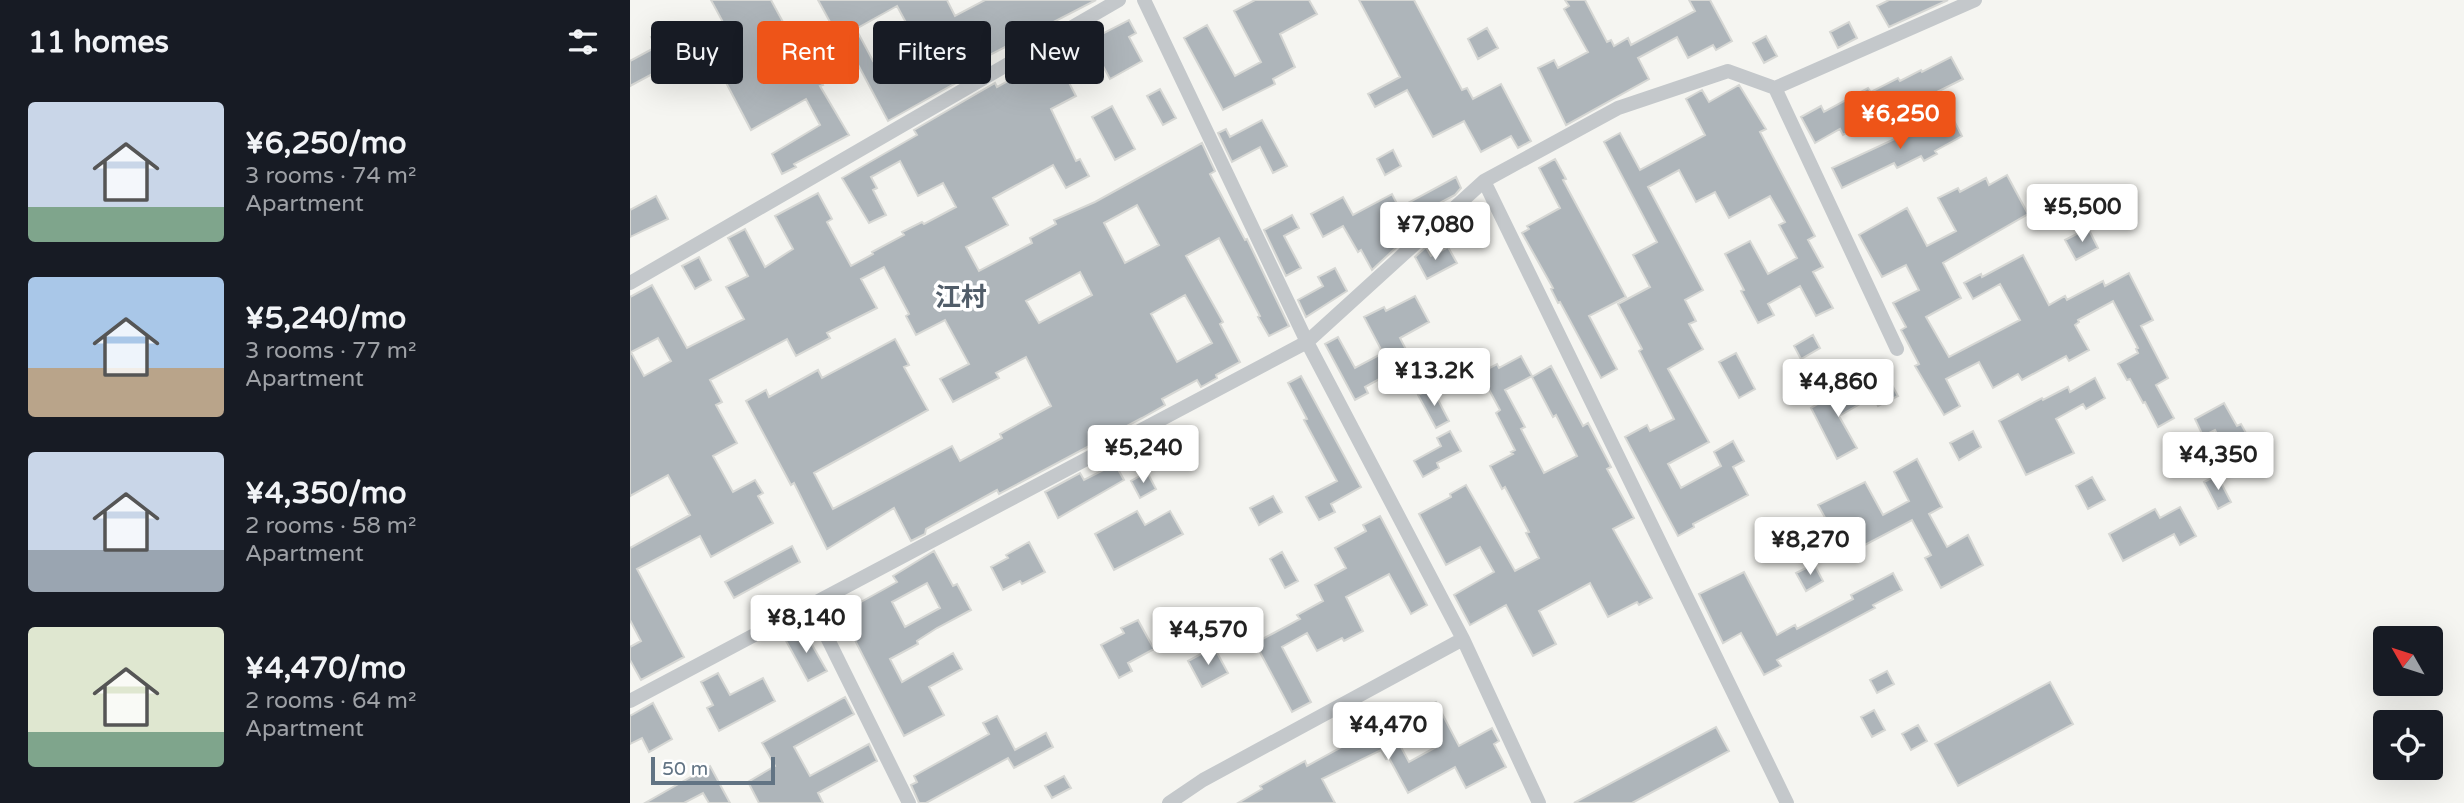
<!DOCTYPE html>
<html lang="en">
<head>
<meta charset="utf-8">
<style>
	body { margin:0; font-family:"Varela Round","Noto Sans SC",sans-serif; background:#20242c; color:#f1f3f6; height:100vh; display:flex; flex-direction:column; font-size:26px; white-space:nowrap }
	* { box-sizing:border-box; margin:0 }
	p { font-size:23px; color:#9ea1a6 }
	.icon { flex:none; width:38px; height:38px; fill:none; stroke:currentColor; stroke-width:2; stroke-linecap:round; stroke-linejoin:round }
	.map { position:relative; flex:1; overflow:hidden }
	.side { display:flex; flex-direction:column; background:#171b24; width:630px }
	.side>* { flex:none }
	.top-card { position:absolute; left:21px; top:21px; width:665px; height:63px; display:flex; gap:14px }
	.needle { width:46px; rotate:309deg }
	.controls { position:absolute; left:1743px; top:626px; display:grid; gap:14px }
	.controls a { display:grid; place-items:center; width:70px; height:70px; border-radius:7px; background:#171b24; box-shadow:0 7px 28px #0002; font-size:35px }
	.scale { position:absolute; left:21px; bottom:18px; width:124px; box-sizing:border-box; padding-left:7px; border:4px solid #627484; border-top:0; font-size:19px; line-height:24px; white-space:nowrap; color:#627484; -webkit-text-stroke:5px #fff; paint-order:stroke }
	.price { position:absolute; translate:-50% -60px; padding:0 16px; border-radius:7px; background:#fff; color:#222; font-size:23px; line-height:46px; filter:drop-shadow(0 2px 4px #0008) }
	.price::after { content:''; position:absolute; left:50%; top:42px; width:21px; height:16px; margin-left:-10px; background:inherit; clip-path:polygon(0 0,100% 0,50% 100%) }
	.price.active { background:#ee5418; color:#fff }
	ul { padding:0; list-style:none }
	li { display:flex; align-items:center; gap:21px; height:175px; padding:0 28px }
	li span { display:grid; place-items:center; flex:none; width:196px; height:140px; border-radius:7px; color:#555 }
	li>.icon { margin-inline-start:auto }
	span .icon { width:84px; height:84px; fill:#fffc; stroke-width:1 }
	li b { font-size:30px }
	h2 { display:flex; justify-content:space-between; align-items:center; height:84px; padding:0 28px; font-size:30px }
	.tag { padding:0 24px; border-radius:7px; background:#171b24; box-shadow:0 7px 28px #0002; font-size:24px; line-height:63px }
	.tag.active { background:#ee5418; color:#fff }
	main { display:flex; flex:1; min-height:0 }
	.map>svg:first-child { display:block }
</style>
</head>
<body>
<main>
<section class="side">
<h2>11 homes<svg class="icon" aria-label="filters" viewBox="0 0 24 24"><path d="M4 7h16M4 17h16"/><circle cx="9" cy="7" r="2"/><circle cx="15" cy="17" r="2"/></svg></h2>
<ul>
<li><span style="background:linear-gradient(#c9d6e8 75%,#7fa58c 0)"><svg class="icon" aria-label="home" viewBox="0 0 24 24"><path d="M3 11l9-7 9 7M6 9v11h12V9"/></svg></span><div><b>¥6,250/mo</b><p>3 rooms · 74 m²</p><p>Apartment</p></div></li>
<li><span style="background:linear-gradient(#a9c7e8 65%,#b9a48a 0)"><svg class="icon" aria-label="home" viewBox="0 0 24 24"><path d="M3 11l9-7 9 7M6 9v11h12V9"/></svg></span><div><b>¥5,240/mo</b><p>3 rooms · 77 m²</p><p>Apartment</p></div></li>
<li><span style="background:linear-gradient(#c9d6e8 70%,#9aa5b1 0)"><svg class="icon" aria-label="home" viewBox="0 0 24 24"><path d="M3 11l9-7 9 7M6 9v11h12V9"/></svg></span><div><b>¥4,350/mo</b><p>2 rooms · 58 m²</p><p>Apartment</p></div></li>
<li><span style="background:linear-gradient(#dfe7d0 75%,#7fa58c 0)"><svg class="icon" aria-label="home" viewBox="0 0 24 24"><path d="M3 11l9-7 9 7M6 9v11h12V9"/></svg></span><div><b>¥4,470/mo</b><p>2 rooms · 64 m²</p><p>Apartment</p></div></li>
</ul>
</section>
<div class="map">
<svg width="1834" height="803" viewBox="0 0 1834 803">
	<rect width="100%" height="100%" fill="#f5f5f1"/>
	<path fill="#aeb5ba" stroke="#d6d7d4" stroke-width="2" fill-rule="evenodd" d="M81,0H141L178,68L182,65L193,85L190,86L219,135L164,164L166,167L152,174L142,154L190,125L176,99L121,130L83,58L44,80L37,66L0,86V61L26,47L21,37L44,24L55,45L94,24Z
		M188,0H317L325,16L355,0H466L352,59L356,66L258,121L216,42L212,44ZM267,6L280,30L285,28L302,59L279,72L266,49L243,61L226,29Z
		M625,0H679L687,14L650,34L665,67L643,79L645,84L593,110L554,38L577,25L605,76L631,62L604,11Z
		M729,0H784L832,90L837,88L843,99L871,84L901,141L888,148L881,136L851,152L834,121L803,137L777,90L745,107L738,94L770,77Z
		M935,0H955L977,42L981,40L984,46L998,38L1001,45L1065,11L1059,0H1080L1102,41L1086,50L1083,45L1058,58L1047,37L1008,58L1019,79L936,125L908,68L924,60L928,68L958,52L934,9L939,6Z
		M1259,0H1318L1259,27L1247,6Z
		M499,20L506,33L499,37L512,61L480,79L466,53L433,71L446,96L421,109L446,161L450,159L459,176L436,188L423,165L363,198L378,225L336,247L349,271L402,243L400,238L426,224L424,220L465,202L572,143L585,171L580,174L615,240L617,239L659,326L639,336L628,317L630,316L589,238L556,256L593,322L590,324L610,362L586,375L587,378L571,387L567,380L532,399L535,405L512,418L369,494L367,490L296,529L295,534L281,541L264,508L197,549L164,483L161,485L116,401L136,390L139,397L188,370L192,378L265,339L279,365L274,367L298,410L184,473L203,509L322,446L330,461L372,438L370,434L421,406L396,357L366,373L369,378L323,402L310,379L339,364L315,320L286,335L276,316L279,314L254,267L231,279L247,308L197,333L200,338L166,356L157,339L80,380L92,402L86,405L107,443L83,456L103,492L125,480L133,493L128,496L143,523L81,557L70,536L7,569L54,657L11,680L0,660V647L11,641L0,620V548L60,515L38,475L0,496V297L22,285L57,348L114,319L96,287L118,276L98,238L115,229L135,267L163,249L145,216L188,193L202,219L197,222L221,266L243,254L242,252L274,235L272,232L292,222L294,224L326,207L313,183L288,196L270,161L241,177L247,188L243,190L256,215L239,223L212,178L287,135L284,130L365,83L367,87L403,67L404,69ZM507,205L529,245L495,263L474,223ZM450,272L462,295L409,323L396,301ZM555,295L582,343L547,362L521,314ZM28,338L41,361L14,376L1,352Z
		M1219,22L1227,38L1208,48L1200,32Z
		M857,28L868,48L848,59L838,39Z
		M1136,36L1147,56L1134,63L1123,43Z
		M1321,57L1333,79L1263,114L1260,110L1213,135L1210,129L1185,143L1171,117L1191,106L1194,112L1238,88L1241,92L1268,78L1270,81L1291,70L1292,72Z
		M1109,85L1136,129L1130,132L1185,236L1178,240L1193,267L1183,272L1203,308L1186,316L1170,286L1138,304L1144,315L1128,323L1111,291L1114,290L1095,254L1120,241L1138,274L1167,258L1149,225L1155,222L1140,196L1099,218L1085,192L1066,202L1049,170L1018,187L1073,290L1055,300L1066,321L1059,324L1073,349L1038,369L1079,442L1038,464L1051,488L1091,466L1084,452L1103,441L1114,461L1103,467L1118,495L1063,524L1064,527L1048,536L995,437L1017,425L1020,431L1044,419L1009,351L1012,349L988,304L1020,287L1003,255L1027,242L974,142L990,133L1010,170L1075,135L1056,99L1072,90L1079,102Z
		M530,89L546,118L533,125L517,96Z
		M482,106L505,149L485,160L462,117Z
		M1320,113L1332,136L1305,151L1307,154L1294,161L1291,156L1267,168L1264,163L1212,188L1202,168L1271,136L1273,139Z
		M632,120L657,166L643,173L630,147L602,162L588,133L596,129L600,137Z
		M763,150L771,166L755,175L747,159Z
		M925,159L936,179L933,180L996,297L959,316L987,369L971,378L930,302L928,303L921,289L923,288L892,233L899,229L897,226L930,208L909,168Z
		M1377,175L1398,214L1313,263L1331,298L1296,317L1319,357L1390,320L1370,284L1343,299L1334,283L1351,274L1352,277L1393,255L1419,305L1435,296L1437,300L1473,281L1475,286L1499,273L1523,320L1511,326L1538,378L1526,385L1544,418L1528,427L1515,402L1513,403L1500,379L1497,380L1488,364L1508,353L1506,349L1508,348L1483,301L1448,320L1449,322L1445,325L1459,350L1439,361L1436,356L1392,380L1388,374L1363,388L1349,362L1316,379L1330,406L1314,415L1285,366L1289,364L1271,330L1276,327L1263,303L1289,290L1276,265L1252,277L1229,235L1277,208L1297,246L1326,231L1308,198L1328,188L1330,192L1356,178L1359,185Z
		M826,177L831,188L825,195L781,218L786,229L742,270L731,250L728,252L713,226L693,237L681,214L713,197L723,215L762,194L769,208Z
		M26,196L38,219L0,237V210Z
		M662,215L669,228L654,236L671,268L656,276L634,230Z
		M1458,228L1468,248L1446,260L1435,240Z
		M796,247L801,256L818,247L827,263L797,279L785,257Z
		M69,257L81,280L65,289L52,266Z
		M705,268L717,291L676,317L668,300L693,286L688,277Z
		M785,296L799,322L770,338L782,361L735,387L738,393L725,400L695,344L708,337L725,368L753,353L734,317L754,307L756,311Z
		M1183,335L1190,348L1171,359L1164,346Z
		M1106,353L1125,389L1109,398L1089,362Z
		M891,356L902,376L875,390L895,427L891,429L914,473L947,456L926,415L923,417L902,377L921,366L953,426L958,423L981,467L977,469L1004,518L983,529L1022,598L1009,605L1007,602L978,617L960,583L909,611L926,644L903,656L876,605L840,625L824,595L864,572L850,547L816,565L789,514L821,497L820,494L836,485L885,571L909,558L896,533L899,532L875,487L872,489L860,466L883,454L881,452L885,450L866,413L870,410L850,373L867,364L869,368Z
		M671,376L731,487L701,504L705,512L689,520L676,497L707,481L674,420L677,419L658,383Z
		M1257,376L1268,396L1248,406L1238,386Z
		M1465,378L1475,398L1456,409L1453,404L1426,419L1444,453L1396,475L1369,421L1412,398L1413,400L1438,387L1440,392Z
		M1225,382L1235,401L1209,416L1227,448L1207,459L1181,408Z
		M802,388L819,421L806,428L788,395Z
		M1594,403L1607,426L1611,424L1627,453L1604,466L1585,430L1573,436L1565,419Z
		M820,431L831,451L807,463L809,468L793,477L784,461L811,446L807,438Z
		M1343,431L1351,447L1329,460L1320,443Z
		M1287,459L1312,507L1299,514L1317,547L1338,535L1353,565L1311,588L1295,558L1301,555L1282,520L1229,548L1230,550L1217,557L1188,505L1235,482L1253,515L1279,501L1264,472Z
		M485,464L494,480L428,518L415,492L450,473L454,480Z
		M517,472L526,489L510,498L501,481Z
		M1587,475L1601,502L1588,509L1574,482Z
		M1462,477L1475,500L1458,509L1446,486Z
		M643,496L652,512L629,525L620,508Z
		M1550,507L1566,536L1550,545L1544,534L1493,561L1479,534L1525,509L1530,518Z
		M507,511L515,525L540,511L553,534L484,570L465,534Z
		M750,516L797,605L781,614L759,574L716,597L733,631L714,641L712,638L687,651L677,633L652,647L681,702L662,712L625,643L670,619L667,615L693,601L685,585L716,568L705,548L736,531L733,525Z
		M1158,520L1166,536L1150,545L1142,529Z
		M399,542L415,572L392,584L390,581L373,590L361,567L378,558L376,555Z
		M162,546L170,562L104,598L95,582Z
		M304,551L323,586L327,584L341,610L307,628L287,641L288,644L260,659L272,682L323,653L332,669L299,687L314,715L274,736L211,613L267,582L263,576ZM297,583L310,608L275,627L262,602Z
		M652,552L668,581L655,588L640,559Z
		M1184,564L1193,581L1176,591L1166,573Z
		M1114,572L1147,635L1165,625L1167,629L1223,599L1221,595L1263,573L1272,590L1243,605L1245,608L1147,660L1151,666L1134,675L1111,633L1093,643L1069,594Z
		M508,620L524,649L498,663L502,671L489,678L471,645L494,633L491,628Z
		M173,629L197,671L178,681L155,639Z
		M584,647L598,673L572,687L558,661Z
		M1257,671L1264,684L1247,693L1240,680Z
		M88,673L100,695L133,678L145,701L89,731L77,708L83,705L71,682Z
		M1420,682L1443,724L1328,786L1305,744Z
		M215,697L224,714L164,747L180,776L239,744L247,761L188,793L193,803H129L118,782L145,766L132,743Z
		M806,702L829,746L862,728L869,741L864,744L876,767L836,788L825,767L778,793L759,758L756,759L751,750L692,779L705,803H608L632,789L630,786L655,772L675,761L677,766L710,748L707,744L757,721L779,762L808,746L789,711Z
		M23,703L42,739L19,752L12,738L0,744V716Z
		M1244,710L1255,730L1242,737L1231,717Z
		M367,716L385,750L416,733L423,747L384,768L378,758L296,803H289L281,785L287,782L284,776L359,734L353,723Z
		M1288,725L1297,741L1281,750L1272,734Z
		M1086,727L1099,751L1002,803H944Z
		M80,766L100,803H79L73,793L54,803H15Z
		M434,776L441,788L422,798L415,786Z"/>
	<g fill="none" stroke-linecap="round" stroke-linejoin="round">
		<path stroke="#c4c8cb" stroke-width="14" d="M514,0L677,342L833,639L909,803
			M1145,88L1267,349
			M854,181L1157,803
			M0,283L489,0
			M181,605L279,803
			M0,701L677,342L854,181L988,108L1098,71L1145,88L1345,0
			M539,803L573,780L833,639"/>
	</g>
	<g text-anchor="middle" dominant-baseline="central" stroke-width="7" stroke-linejoin="round" paint-order="stroke">
		<g font-size="26" font-weight="bold" fill="#515d69" stroke="#fff">
			<text x="331" y="297">江村</text>
		</g>
	</g>
</svg>
<div class="controls">
<a><svg class="needle" viewBox="-14 -14 28 28"><path d="M0-13l5 13h-10z" fill="#e53935"/><path d="M0 13l5-13h-10z" fill="#9ea1a6"/></svg></a>
<a><svg class="icon" aria-label="locate" viewBox="0 0 24 24"><circle cx="12" cy="12" r="6"/><path d="M12 2v4M12 18v4M2 12h4M18 12h4"/></svg></a>
</div>
<div class="scale">50 m</div>
<b class="price active" style="left:1270px;top:151px">¥6,250</b>
<b class="price" style="left:1452px;top:244px">¥5,500</b>
<b class="price" style="left:805px;top:262px">¥7,080</b>
<b class="price" style="left:804px;top:408px">¥13.2K</b>
<b class="price" style="left:1208px;top:419px">¥4,860</b>
<b class="price" style="left:513px;top:485px">¥5,240</b>
<b class="price" style="left:1588px;top:492px">¥4,350</b>
<b class="price" style="left:1180px;top:577px">¥8,270</b>
<b class="price" style="left:176px;top:655px">¥8,140</b>
<b class="price" style="left:578px;top:667px">¥4,570</b>
<b class="price" style="left:758px;top:762px">¥4,470</b>
<div class="top-card">
<a class="tag">Buy</a>
<a class="tag active">Rent</a>
<a class="tag">Filters</a>
<a class="tag">New</a>
</div>
</div>
</main>
</body>
</html>
